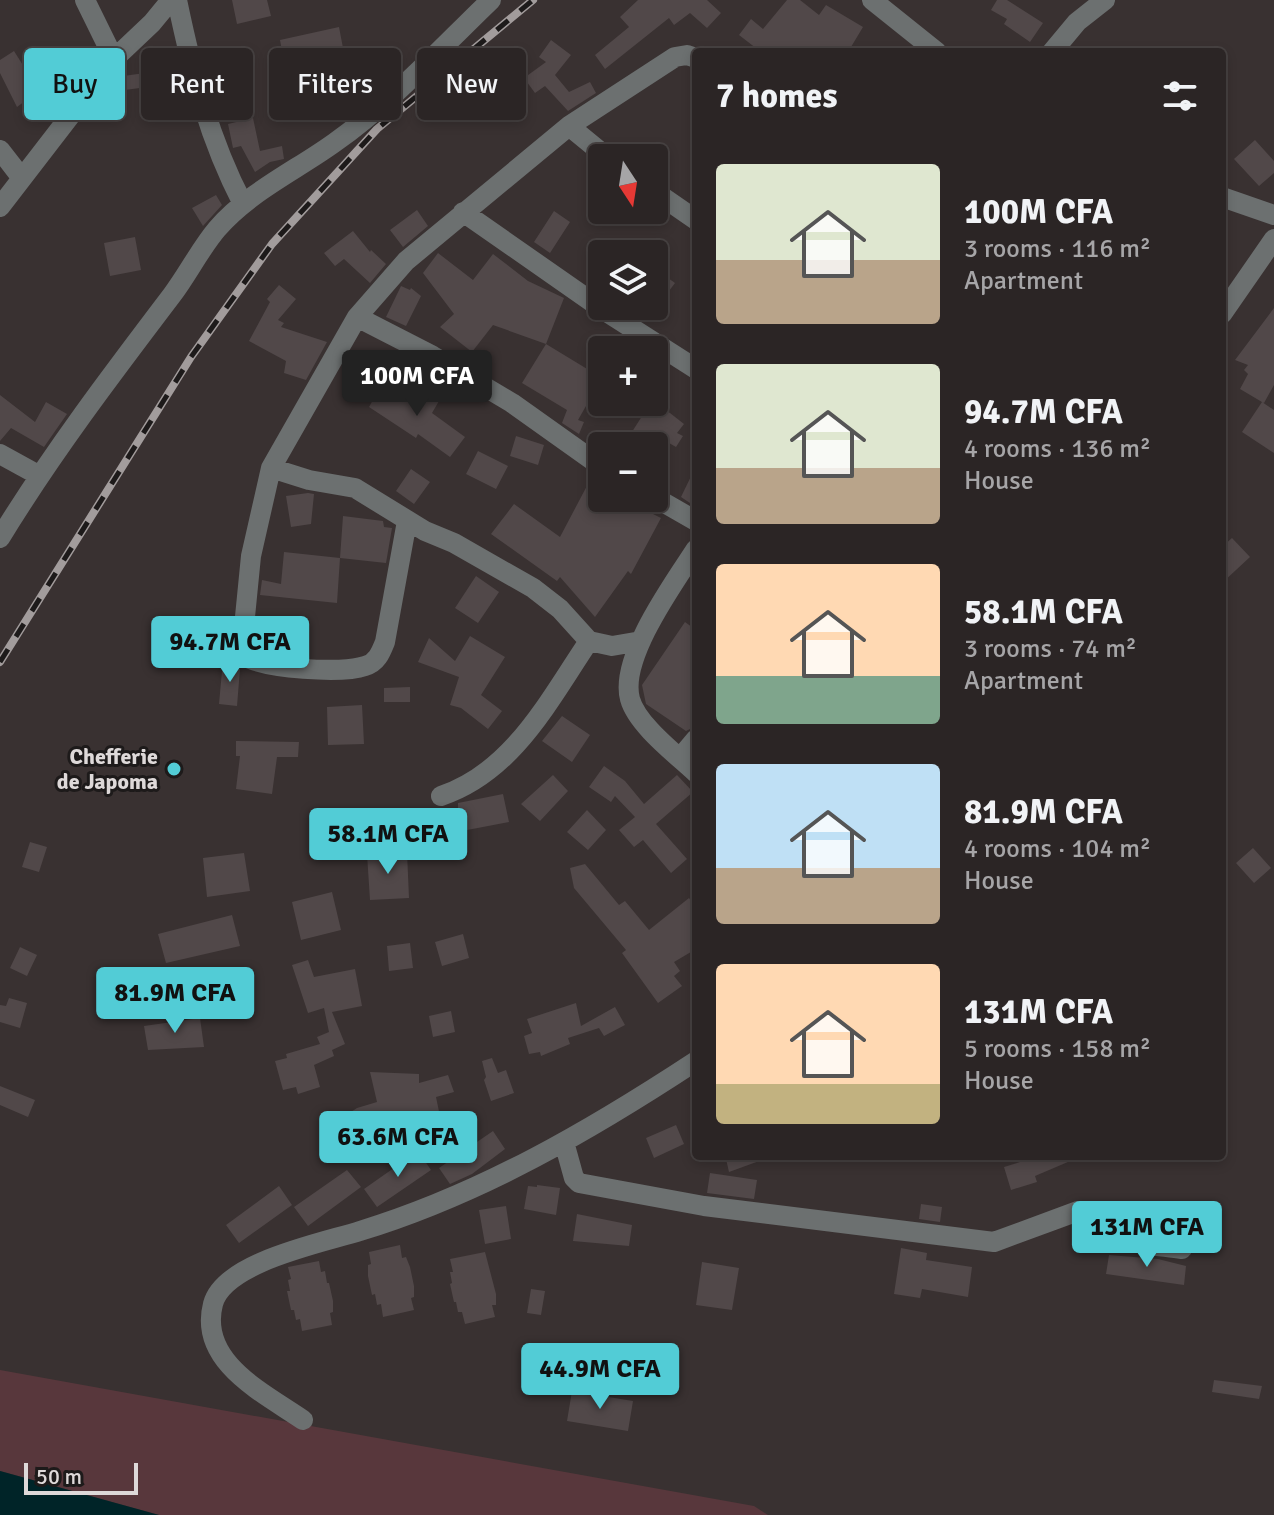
<!DOCTYPE html>
<html lang="en">
<head>
<meta charset="utf-8">
<style>
	body { margin:0; font-family:Signika,sans-serif; background:#373132; color:#f1f3f6; height:100vh; display:flex; flex-direction:column; font-size:30px; white-space:nowrap }
	* { box-sizing:border-box; margin:0 }
	p { font-size:26px; color:#a6a5a7 }
	.icon { flex:none; width:44px; height:44px; fill:none; stroke:currentColor; stroke-width:2; stroke-linecap:round; stroke-linejoin:round }
	.map { position:relative; flex:1; overflow:hidden }
	.panel { position:absolute; left:692px; top:48px; width:534px; height:1112px; display:flex; flex-direction:column; background:#2b2525; border-radius:8px; box-shadow:0 4px 12px #0003,0 0 0 2px #474242 }
	.panel>* { flex:none }
	.hud { position:absolute; left:24px; top:48px; width:548px; height:72px; display:flex; gap:16px }
	.needle { width:52px; rotate:168deg }
	.controls { position:absolute; left:588px; top:144px; display:grid; gap:16px }
	.controls a { display:grid; place-items:center; width:80px; height:80px; border-radius:8px; background:#2b2525; box-shadow:0 4px 12px #0003,0 0 0 2px #474242; font-size:40px }
	.scale { position:absolute; left:24px; bottom:20px; width:114px; box-sizing:border-box; padding-left:8px; border:4px solid #ded9d9; border-top:0; font-size:22px; line-height:28px; white-space:nowrap; color:#ded9d9; -webkit-text-stroke:6px #1d1a1a; paint-order:stroke }
	.price { position:absolute; translate:-50% -68px; padding:0 18px; border-radius:8px; background:#52ccd6; color:#111; font-size:26px; line-height:52px; filter:drop-shadow(0 2px 4px #0008) }
	.price::after { content:''; position:absolute; left:50%; top:48px; width:24px; height:18px; margin-left:-12px; background:inherit; clip-path:polygon(0 0,100% 0,50% 100%) }
	.price.active { background:#222; color:#fff }
	ul { padding:0; list-style:none }
	li { display:flex; align-items:center; gap:24px; height:200px; padding:0 24px }
	li span { display:grid; place-items:center; flex:none; width:224px; height:160px; border-radius:8px; color:#555 }
	li>.icon { margin-inline-start:auto }
	span .icon { width:96px; height:96px; fill:#fffc; stroke-width:1 }
	li b { font-size:34px }
	h2 { display:flex; justify-content:space-between; align-items:center; height:96px; padding:0 24px; font-size:34px }
	.tag { padding:0 28px; border-radius:8px; background:#2b2525; box-shadow:0 4px 12px #0003,0 0 0 2px #474242; font-size:28px; line-height:72px }
	.tag.active { background:#52ccd6; color:#111 }
	.map>svg:first-child { display:block }
</style>
</head>
<body>
<div class="map">
<svg width="1274" height="1515" viewBox="0 0 1274 1515">
	<rect width="100%" height="100%" fill="#393131"/>
	<path fill="#58373c" d="M0,1370L754,1506L768,1515H159L0,1471Z"/>
	<path fill="#002428" d="M0,1471L159,1515H0Z"/>
	<path fill="#514849" d="M232,0H267L271,16L237,24Z
		M638,0H707L721,13L707,28L690,13L674,25L669,18L605,69L595,55L629,27L620,17Z
		M787,0H800L819,15L826,5L863,27L848,52H761L739,35L751,19L763,29Z
		M997,0H1007L1043,23L1030,42L1004,24L1007,19L991,10Z
		M339,27L343,48L284,61L280,40Z
		M551,40L571,55L555,75L569,92L590,82L596,93L568,111L545,86L535,93L524,78L546,62L539,57Z
		M14,51L48,105L38,112L29,98L17,107L0,73V60Z
		M70,59L85,73L73,85L59,71Z
		M145,73L147,87L125,90L112,83L116,77Z
		M253,118L260,151L282,146L284,159L270,162L255,172L241,146L233,148L228,124Z
		M1255,140L1274,161V173L1259,186L1234,159Z
		M216,195L222,205L203,226L192,208Z
		M417,210L428,226L403,247L390,230Z
		M554,211L570,222L550,253L534,242Z
		M353,231L370,252L371,250L386,264L370,283L344,259L335,266L324,253Z
		M135,237L141,270L110,276L104,243Z
		M438,253L473,280L493,254L528,281L564,298L546,344L493,325L472,352L440,327L454,314L423,273Z
		M654,268L675,283L654,311Z
		M279,285L296,299L278,320L284,323L281,327L327,342L306,380L284,373L286,361L249,341L270,302L267,299Z
		M401,286L410,290L411,288L421,296L406,326L386,317Z
		M1274,308V385L1264,403L1262,402L1274,410V453L1242,432L1262,402L1240,389L1248,374L1244,370L1248,365L1235,360Z
		M546,344L602,378L578,420L584,422L579,434L562,423L567,410L522,383Z
		M352,352L387,377L377,390L344,366Z
		M382,384L406,401L416,386L439,401L432,413L465,437L450,457L418,434L416,438L369,407Z
		M0,395L35,422L46,402L67,414L44,447L11,428L0,441Z
		M646,402H656L684,424L677,433L683,436L676,447L662,439L658,446H623L644,413L642,411Z
		M516,436L544,445L538,465L510,456Z
		M478,451L508,466L496,489L466,474Z
		M696,466V499L693,505L681,497Z
		M411,469L430,482L414,504L396,491Z
		M589,482L602,488V498H621L661,518L631,574L628,571L595,617L560,577L557,581L491,534L514,504L560,537Z
		M308,493L314,494L311,524L291,527L286,496Z
		M343,516L383,521L384,527L392,528L386,563L340,558Z
		M1232,538L1250,557L1222,583V547Z
		M284,552L340,558L337,603L260,595L262,580L281,584Z
		M476,576L499,592L478,623L455,608Z
		M685,622L696,630V726L686,731L646,704L642,685Z
		M470,636L505,657L481,695L502,711L488,729L461,708L450,705L459,677L418,662L429,638L455,661Z
		M223,660L232,661L240,669L237,706L219,704Z
		M410,687V702H384V688Z
		M362,705L364,744L328,745L327,707Z
		M562,716L590,735L572,762L542,741Z
		M236,741L299,742L298,757H277L272,794L236,789L240,756H236Z
		M604,766L625,781L644,804L677,775L693,792L656,824L687,859L671,873L643,840L634,847L619,830L635,817L615,796L611,802L589,787Z
		M553,775L568,791L540,821L521,804Z
		M503,794L509,822L462,831L463,850L419,853L417,816L458,813V803Z
		M587,810L606,830L588,850L567,832Z
		M30,842L47,847L39,872L22,867Z
		M1253,848L1271,868L1254,883L1236,863Z
		M407,852L409,898L370,900L367,854Z
		M244,853L250,891L207,897L203,858Z
		M585,864L619,905L625,901L649,930L689,898L696,908V949L674,962L680,971L674,976L682,986L658,1003L622,953L626,950L574,888L570,868Z
		M332,892L341,930L301,940L292,902Z
		M232,915L240,946L166,963L158,934Z
		M463,934L469,958L442,966L435,942Z
		M410,943L413,968L389,971L387,946Z
		M20,947L37,955L27,976L10,968Z
		M308,960L314,977L355,969L362,1006L332,1012L345,1044L332,1050L334,1056L314,1065L320,1087L298,1094L296,1087L283,1090L275,1061L287,1058L286,1054L320,1044L317,1037L329,1032L324,1008L308,1013L292,965Z
		M9,998L27,1003L20,1028L0,1022V1005L6,1006Z
		M576,1003L581,1026L615,1007L625,1025L604,1036L599,1028L568,1038L570,1044L541,1056L540,1052L529,1054L524,1036L532,1033L527,1019Z
		M451,1011L455,1032L433,1037L429,1016Z
		M200,1018L204,1047L148,1050L144,1026Z
		M492,1058L498,1073L506,1070L514,1093L491,1101L484,1080L486,1077L482,1061Z
		M370,1072L419,1074V1083L448,1075L454,1092L436,1097L441,1121L436,1122L438,1132L407,1138L404,1122L361,1134L367,1154L355,1157L343,1117L357,1108L377,1102Z
		M0,1086L35,1100L28,1117L0,1105Z
		M676,1125L684,1144L654,1158L646,1138Z
		M493,1131L505,1149L472,1174L450,1184L439,1168Z
		M418,1151L431,1170L377,1207L364,1189Z
		M733,1156H770V1157L729,1172L726,1159Z
		M1040,1156H1082L1035,1176L1037,1182L1011,1190L1004,1167Z
		M347,1170L361,1187L308,1226L294,1207Z
		M710,1173L757,1180L754,1199L707,1193Z
		M537,1185L560,1188L556,1215L524,1209L528,1186L537,1187Z
		M279,1186L292,1205L239,1243L226,1225Z
		M921,1204L942,1207L940,1222L919,1219Z
		M506,1206L511,1239L485,1244L479,1210Z
		M577,1214L632,1225L629,1246L573,1241Z
		M400,1245L402,1258L406,1257L410,1267L414,1286V1297L411,1298L414,1310L383,1317L381,1304L377,1305L375,1294L372,1295L368,1276V1265L371,1264L369,1252Z
		M901,1248L927,1253L926,1260L972,1267L968,1297L922,1289L920,1298L894,1294Z
		M485,1252L496,1294V1305H492L495,1317L465,1324L462,1312H458L456,1302H454L450,1284L452,1283L450,1272H453L450,1259Z
		M1109,1255L1158,1259L1186,1266L1184,1285L1106,1274Z
		M319,1261L321,1272L325,1271L327,1283H329L333,1301V1312L330,1313L332,1325L302,1331L300,1319L296,1320L294,1310H291L287,1291H290L288,1280L291,1279L288,1267Z
		M702,1262L739,1268L732,1310L696,1305Z
		M531,1289L545,1291L541,1315L527,1313Z
		M1214,1380L1262,1386L1259,1399L1212,1392Z
		M572,1391L633,1401L628,1431L567,1421Z"/>
	<g fill="none" stroke-linecap="round" stroke-linejoin="round">
		<path stroke="#6c7070" stroke-width="20" d="M85,0L114,59
			M177,0C192,72 209,139 243,204
			M872,0L937,52
			M1052,52L1077,22L1105,0
			M569,126L608,158
			M0,150L21,177
			M654,191L696,220
			M1222,197L1274,215
			M0,207L114,59L152,23L171,0
			M463,212L602,309L696,369
			M1222,314L1274,239
			M357,317L433,356L512,403L602,467
			M0,454L40,476
			M271,468L309,480L355,488L425,531L454,543L533,588L560,609L589,641L612,646L641,641
			M654,497L696,521
			M407,521L385,642C381,652 377,663 365,666C342,674 265,669 244,656L242,647L251,556L271,468L357,317L406,261L569,126L675,57L687,55L696,58
			M0,538C52,453 112,374 172,295C188,274 200,249 217,229C249,192 295,171 334,143C392,102 440,49 491,0
			M696,549C674,583 619,658 630,699C637,725 677,755 696,773
			M680,758L696,739
			M441,796C513,772 549,700 589,641
			M564,1142L574,1178L579,1183L704,1206L994,1242L1078,1211C1097,1214 1103,1231 1119,1238C1138,1245 1162,1246 1182,1249
			M303,1420C264,1393 198,1362 213,1304C224,1262 322,1243 360,1231C481,1194 591,1130 696,1061"/>
		<g stroke="#a29c9c" stroke-width="8">
			<path id="rail" d="M0,662L191,357L272,244L377,129L533,0"/>
		</g>
		<use href="#rail" stroke="#1d1a1a" stroke-width="5" stroke-dasharray="15" stroke-linecap="butt"/>
	</g>
	<circle fill="#52ccd6" stroke="#1d1a1a" stroke-width="3" cx="174" cy="769" r="8"/>
	<g text-anchor="middle" dominant-baseline="central" stroke-width="6" stroke-linejoin="round" paint-order="stroke">
		<g font-size="22" font-weight="bold" fill="#ded9d9" stroke="#1d1a1a" text-anchor="end">
			<text x="158" y="756">Chefferie<tspan x="158" dy="25">de Japoma</tspan></text>
		</g>
	</g>
</svg>
<div class="controls">
<a><svg class="needle" viewBox="-14 -14 28 28"><path d="M0-13l5 13h-10z" fill="#e53935"/><path d="M0 13l5-13h-10z" fill="#a6a5a7"/></svg></a>
<a><svg class="icon" aria-label="layers" viewBox="0 0 24 24"><path d="M12 4l9 5-9 5-9-5zM3 14l9 5 9-5"/></svg></a>
<a>+</a>
<a>−</a>
</div>
<div class="scale">50 m</div>
<b class="price active" style="left:417px;top:418px">100M CFA</b>
<b class="price" style="left:230px;top:684px">94.7M CFA</b>
<b class="price" style="left:388px;top:876px">58.1M CFA</b>
<b class="price" style="left:175px;top:1035px">81.9M CFA</b>
<b class="price" style="left:398px;top:1179px">63.6M CFA</b>
<b class="price" style="left:1147px;top:1269px">131M CFA</b>
<b class="price" style="left:600px;top:1411px">44.9M CFA</b>
<div class="hud">
<a class="tag active">Buy</a>
<a class="tag">Rent</a>
<a class="tag">Filters</a>
<a class="tag">New</a>
</div>
<section class="panel">
<h2>7 homes<svg class="icon" aria-label="filters" viewBox="0 0 24 24"><path d="M4 7h16M4 17h16"/><circle cx="9" cy="7" r="2"/><circle cx="15" cy="17" r="2"/></svg></h2>
<ul>
<li><span style="background:linear-gradient(#dfe7d0 60%,#b9a48a 0)"><svg class="icon" aria-label="home" viewBox="0 0 24 24"><path d="M3 11l9-7 9 7M6 9v11h12V9"/></svg></span><div><b>100M CFA</b><p>3 rooms · 116 m²</p><p>Apartment</p></div></li>
<li><span style="background:linear-gradient(#dfe7d0 65%,#b9a48a 0)"><svg class="icon" aria-label="home" viewBox="0 0 24 24"><path d="M3 11l9-7 9 7M6 9v11h12V9"/></svg></span><div><b>94.7M CFA</b><p>4 rooms · 136 m²</p><p>House</p></div></li>
<li><span style="background:linear-gradient(#ffd9b3 70%,#7fa58c 0)"><svg class="icon" aria-label="home" viewBox="0 0 24 24"><path d="M3 11l9-7 9 7M6 9v11h12V9"/></svg></span><div><b>58.1M CFA</b><p>3 rooms · 74 m²</p><p>Apartment</p></div></li>
<li><span style="background:linear-gradient(#bfe0f5 65%,#b9a48a 0)"><svg class="icon" aria-label="home" viewBox="0 0 24 24"><path d="M3 11l9-7 9 7M6 9v11h12V9"/></svg></span><div><b>81.9M CFA</b><p>4 rooms · 104 m²</p><p>House</p></div></li>
<li><span style="background:linear-gradient(#ffd9b3 75%,#c2b280 0)"><svg class="icon" aria-label="home" viewBox="0 0 24 24"><path d="M3 11l9-7 9 7M6 9v11h12V9"/></svg></span><div><b>131M CFA</b><p>5 rooms · 158 m²</p><p>House</p></div></li>
</ul>
</section>
</div>
</body>
</html>
